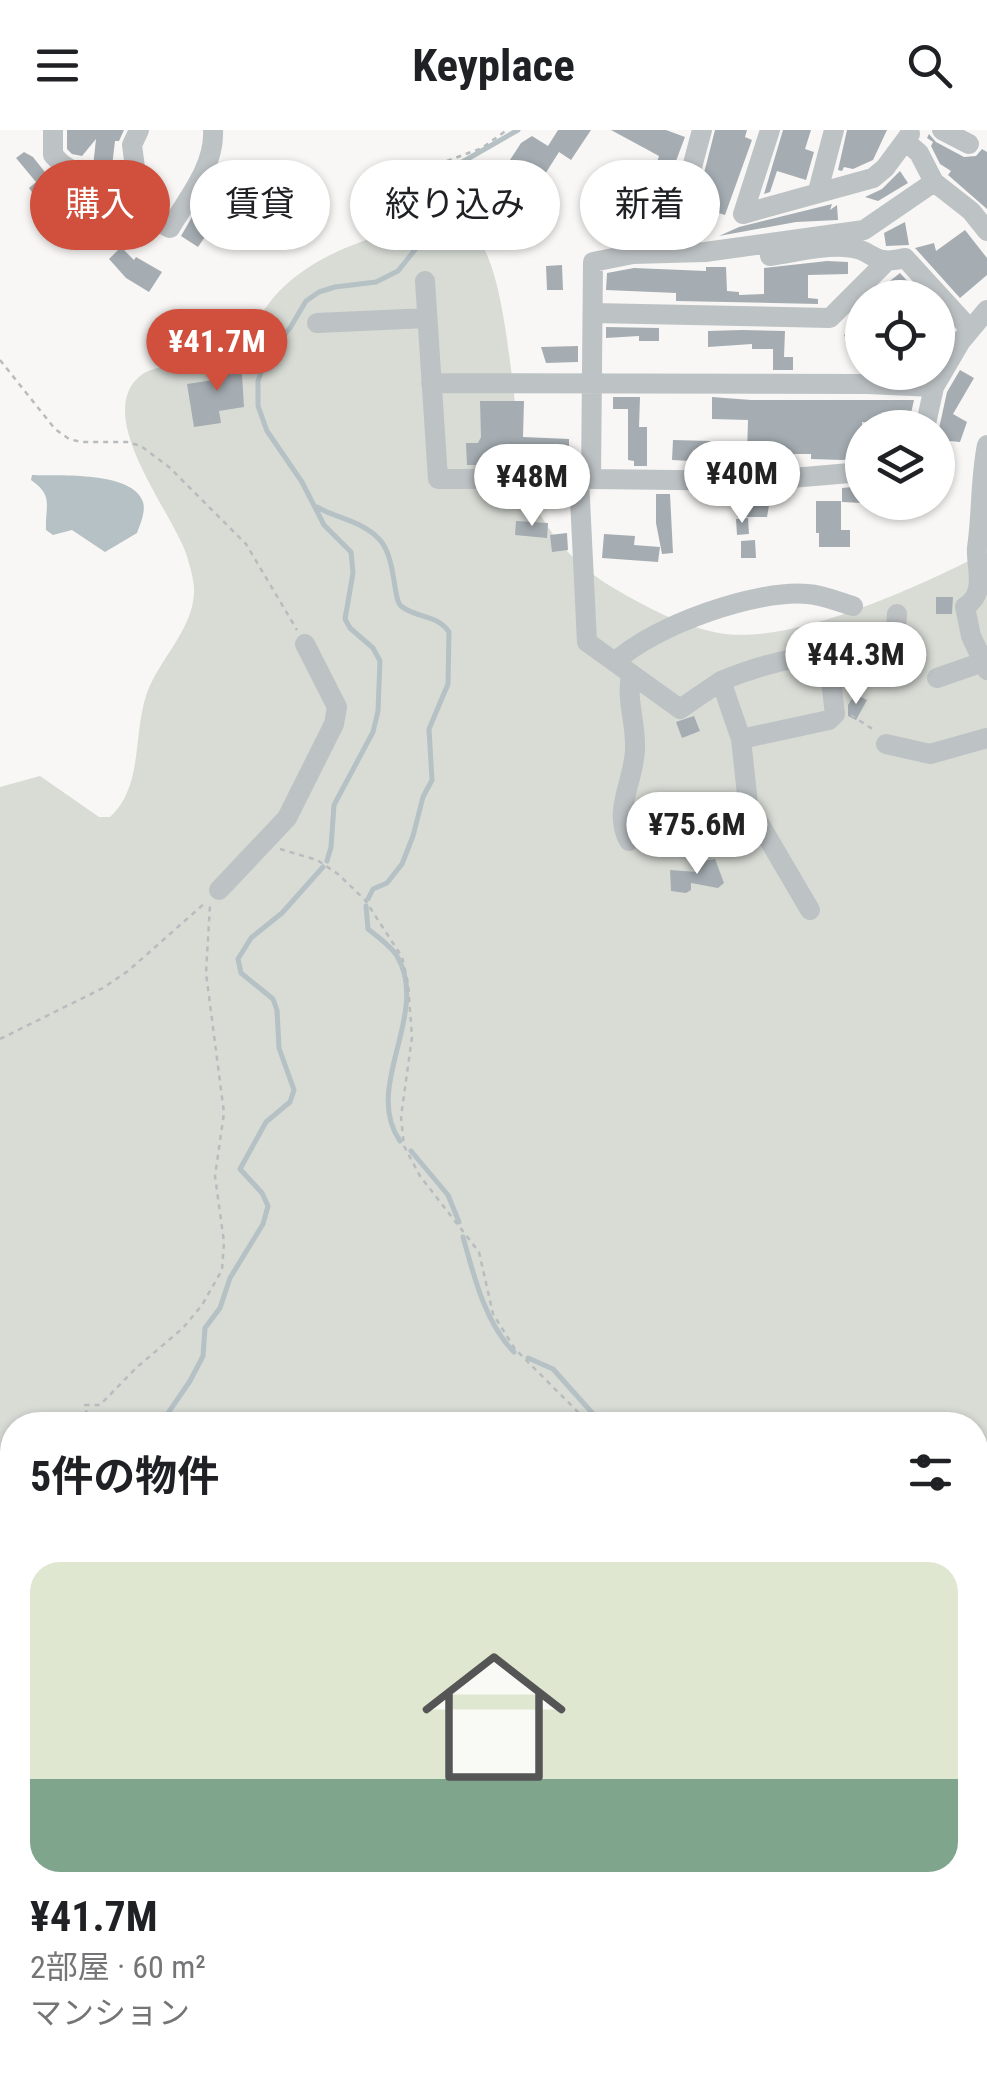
<!DOCTYPE html>
<html lang="ja">
<head>
<meta charset="utf-8">
<style>
	body { margin:0; font-family:"Roboto Condensed","Noto Sans JP",sans-serif; background:#f2f2f2; color:#202124; height:100vh; display:flex; flex-direction:column; font-size:38px; white-space:nowrap }
	* { box-sizing:border-box; margin:0 }
	p { font-size:32px; color:#757577 }
	.icon { flex:none; width:55px; height:55px; fill:none; stroke:currentColor; stroke-width:2; stroke-linecap:round; stroke-linejoin:round }
	.map { position:relative; flex:1; overflow:hidden }
	.sheet { position:absolute; left:0px; top:1282px; width:988px; height:672px; display:flex; flex-direction:column; background:#fff; border-radius:40px 40px 0 0; box-shadow:0 2px 8px #0004 }
	.sheet>* { flex:none }
	.top-card { position:absolute; left:30px; top:30px; width:928px; height:90px; display:flex; gap:20px }
	.controls { position:absolute; left:845px; top:150px; display:grid; gap:20px }
	.controls a { display:grid; place-items:center; width:110px; height:110px; border-radius:50%; background:#fff; box-shadow:0 2px 8px #0004; font-size:50px }
	.price { position:absolute; translate:-50% -85px; padding:0 22px; border-radius:35px; background:#fff; color:#222; font-size:32px; line-height:65px; filter:drop-shadow(0 2px 5px #0008) }
	.price::after { content:''; position:absolute; left:50%; top:60px; width:30px; height:22px; margin-left:-15px; background:inherit; clip-path:polygon(0 0,100% 0,50% 100%) }
	.price.on { background:#d0503d; color:#fff }
	ul { padding:0; list-style:none }
	li { display:grid; align-content:center; gap:20px; height:530px; padding:0 30px }
	li+li { border-top:2px solid #e0e0e0 }
	li span { display:grid; place-items:center; height:310px; border-radius:30px; color:#555 }
	li>.icon { margin-inline-start:auto }
	span .icon { width:180px; height:180px; fill:#fffc; stroke-width:1 }
	li b { font-size:42px }
	h2 { display:flex; justify-content:space-between; align-items:center; height:120px; padding:0 30px; font-size:42px }
	.pill { padding:0 35px; border-radius:45px; background:#fff; box-shadow:0 2px 8px #0004; font-size:35px; line-height:90px }
	.pill.on { background:#d0503d; color:#fff }
	header { display:flex; justify-content:space-between; align-items:center; height:130px; padding:0 30px; background:#fff; font-size:45px; font-weight:700 }
	.map>svg:first-child { display:block }
</style>
</head>
<body>
<header><svg class="icon" aria-label="menu" viewBox="0 0 24 24"><path d="M4 6h16M4 12h16M4 18h16"/></svg>Keyplace<svg class="icon" aria-label="search" viewBox="0 0 24 24"><circle cx="10" cy="10" r="6"/><path d="M15 15l6 6"/></svg></header>
<div class="map">
<svg width="987" height="1954" viewBox="0 0 987 1954">
	<rect width="100%" height="100%" fill="#f8f7f5"/>
	<path fill="#d8dcd5" fill-rule="evenodd" d="M428,93C445,95 466,94 477,108C509,145 513,290 525,345C537,395 573,435 617,460C648,478 678,494 714,502C788,519 921,455 987,422V1954H0V657L40,646L99,687H110C143,657 133,606 146,566C157,531 192,502 194,463C195,453 190,437 187,426C172,382 100,295 134,252C159,222 199,249 226,228C243,216 259,185 273,168C312,123 372,106 428,93ZM12,1295H975V1942H12Z"/>
	<path fill="#b5c1c4" d="M32,345C59,346 133,341 143,372C146,382 140,394 137,403L105,422L72,400L53,405L46,400C45,375 54,366 31,350Z"/>
	<g fill="none" stroke-linecap="round" stroke-linejoin="round">
		<path stroke="#b5c1c4" stroke-width="5" d="M317,377C338,389 363,391 380,410C396,428 393,470 401,476C415,488 437,484 449,502L448,554L429,599L432,650L423,667L413,706L402,734L387,753L373,759L368,769
			M327,731L331,717L334,675L373,602L378,581L380,531L373,518L350,498L345,489L353,443L351,422L324,395L302,352L267,301L258,276V251L267,226L290,198L306,171L319,162L335,157L376,152L398,141L426,106L442,47L457,35L518,0
			M366,776L368,799C378,807 391,816 397,826C431,884 362,956 400,1011
			M411,1021L448,1065L459,1092
			M463,1107C474,1146 485,1193 514,1222
			M528,1228L553,1239L603,1295
			M156,1295L166,1286L190,1251L203,1226L205,1198L220,1178L230,1148L263,1094L268,1076L262,1063L240,1039L266,992L290,972L294,960L279,918L277,880L273,869L241,843L238,829L251,808L282,783L323,737
			M0,1472L12,1445
			M975,1578L987,1559
			M166,1942V1954"/>
	</g>
	<path fill="#a5adb2" d="M67,0H124L119,11H115L111,45L93,37L96,9L82,26L72,24L67,19Z
		M558,0H591L571,30L559,22L542,49L524,38L514,55L494,44L500,33L506,36L521,13L532,6L548,16Z
		M611,0H666L685,7L673,39L675,48L670,65L663,74L657,32L659,26Z
		M715,0H747L745,7L752,10L725,85L712,81L708,67L695,108L679,103L681,95L689,92L693,86Z
		M783,0H811L805,19L814,22L806,50L777,41L770,62L764,64Z
		M847,0H887L873,30L853,39L844,37L842,41L838,40Z
		M929,4L936,12L964,27L976,26L982,19L987,22V79L948,45L951,41L940,34L931,16L933,12L927,8Z
		M24,22L33,27L52,51L55,46L66,54L64,58L123,90L120,94L124,97L110,118L87,104L90,99L65,84L68,79L48,69L45,73L34,65L29,58L36,52L16,28Z
		M219,40L242,52L198,117L181,106Z
		M900,41L908,53L878,71L865,67L882,59Z
		M832,74L830,80L837,75L838,90L796,92L719,106L739,97Z
		M905,92L909,115L886,116L884,103Z
		M965,100L987,128V145L960,168L915,118L934,113L936,121Z
		M121,117L134,130L136,127L162,142L149,162L126,148L109,129Z
		M827,131L848,132V144L808,145V168L818,169V174L676,171V163L606,160L607,143L634,138L706,141V137H726L727,161L739,162V165L764,164V138Z
		M562,135L563,160H547L546,136Z
		M900,143L911,155L906,159L916,168H891L881,158Z
		M862,175V213L844,206L850,192L848,190Z
		M606,197L659,198V211H639V206L606,208Z
		M742,200L785,201L784,227H793V240H773V219H752V214L708,217V201Z
		M578,216V232L546,233L541,217Z
		M241,229L244,277L219,281L221,293L194,297L187,254L220,249L218,232Z
		M960,240L974,248L953,284L967,292L960,312L950,311L945,349L938,348V303L947,262Z
		M613,267H640L639,297H647V336H634V331L628,330V279H613Z
		M712,267L751,270H914L909,292L882,289V294L862,292V319H852L853,329L842,330L811,329V324H747L748,290L712,289Z
		M480,271H524L523,307L569,309V322H564V335H467L466,313H478L481,307Z
		M673,310L711,311L710,332L672,330Z
		M862,356V373L842,372V358Z
		M656,364H670L673,423L662,424L656,393Z
		M771,364L767,387H737V375H748V365Z
		M816,371H841V400H850V417H819V403H816Z
		M748,388L749,404L737,405L736,389Z
		M516,391L548,393L547,408L515,405Z
		M567,403L568,420L552,422L550,405Z
		M604,404L635,406L634,415L660,417L658,432L602,428Z
		M755,410L756,428H741V411Z
		M936,467H953L952,484H936Z
		M855,564L867,570L856,590L848,586V575Z
		M694,586L700,601L682,608L676,592Z
		M698,677L703,689L678,699L673,688Z
		M664,698L669,710L650,718L645,707Z
		M715,729L724,753L718,758L691,753V760L686,763L671,761L670,740L697,742V732Z"/>
	<g fill="none" stroke-linecap="round" stroke-linejoin="round">
		<path stroke="#b8bcbe" stroke-width="2.5" stroke-dasharray="5 5" stroke-linecap="butt" d="M447,31L482,18L507,0
			M0,230L55,299L69,309L81,312H127L141,316L169,337L246,414L297,500
			M851,585L874,600
			M280,719L317,730L338,744L365,770L402,827L408,853L412,907L401,987L404,1016L420,1046L479,1122L493,1184L515,1219L591,1295
			M0,909L103,858L128,841L205,773
			M89,1295L85,1275H100L136,1238L183,1198L202,1175L222,1140L224,1112L215,1046L224,983L206,843L210,775
			M975,1564L987,1544
			M141,1954L142,1942
			M592,1954L621,1942
			M823,1954L832,1942"/>
		<path stroke="#bdc2c5" stroke-width="20" d="M53,0V25L62,34L141,83L132,15L139,0
			M942,0L969,14
			M910,4L905,11L919,23L934,52L971,81L987,101
			M818,61L834,0
			M680,82L702,0
			M141,83L170,98C188,68 215,36 213,0
			M743,84L873,48L885,38L905,11
			M743,84L770,0
			M770,126C794,123 820,115 844,117C875,118 869,137 905,128L970,199
			M425,151L438,349H589
			M593,183L830,188L885,133
			M317,193L427,188
			M431,253L867,254L934,257
			M925,298L934,257L961,211L987,180
			M987,315C980,350 982,384 977,418C976,431 981,445 978,458C977,467 972,472 965,477L971,506L987,540
			M862,342L757,351L591,349L593,132L633,124L705,122L864,100L934,52
			M579,349L587,512L680,579L721,551L741,609L748,674L810,780
			M615,532C653,496 756,459 808,464C823,465 839,472 853,476
			M937,548L983,532
			M721,551C771,530 830,517 884,528L896,499L897,484
			M741,609L829,590L835,584L828,525
			M886,614L930,624L987,608
			M629,711C612,680 635,650 635,618C636,593 626,570 631,546
			M219,760L287,688L334,594L337,577L305,514"/>
	</g>
</svg>
<div class="controls">
<a><svg class="icon" aria-label="locate" viewBox="0 0 24 24"><circle cx="12" cy="12" r="6"/><path d="M12 2v4M12 18v4M2 12h4M18 12h4"/></svg></a>
<a><svg class="icon" aria-label="layers" viewBox="0 0 24 24"><path d="M12 4l9 5-9 5-9-5zM3 14l9 5 9-5"/></svg></a>
</div>
<b class="price on" style="left:217px;top:264px">¥41.7M</b>
<b class="price" style="left:742px;top:396px">¥40M</b>
<b class="price" style="left:532px;top:399px">¥48M</b>
<b class="price" style="left:856px;top:577px">¥44.3M</b>
<b class="price" style="left:697px;top:747px">¥75.6M</b>
<div class="top-card">
<a class="pill on">購入</a>
<a class="pill">賃貸</a>
<a class="pill">絞り込み</a>
<a class="pill">新着</a>
</div>
<section class="sheet">
<h2>5件の物件<svg class="icon" aria-label="filters" viewBox="0 0 24 24"><path d="M4 7h16M4 17h16"/><circle cx="9" cy="7" r="2"/><circle cx="15" cy="17" r="2"/></svg></h2>
<ul>
<li><span style="background:linear-gradient(#dfe7d0 70%,#7fa58c 0)"><svg class="icon" aria-label="home" viewBox="0 0 24 24"><path d="M3 11l9-7 9 7M6 9v11h12V9"/></svg></span><div><b>¥41.7M</b><p>2部屋 · 60 m²</p><p>マンション</p></div></li>
</ul>
</section>
</div>
</body>
</html>
